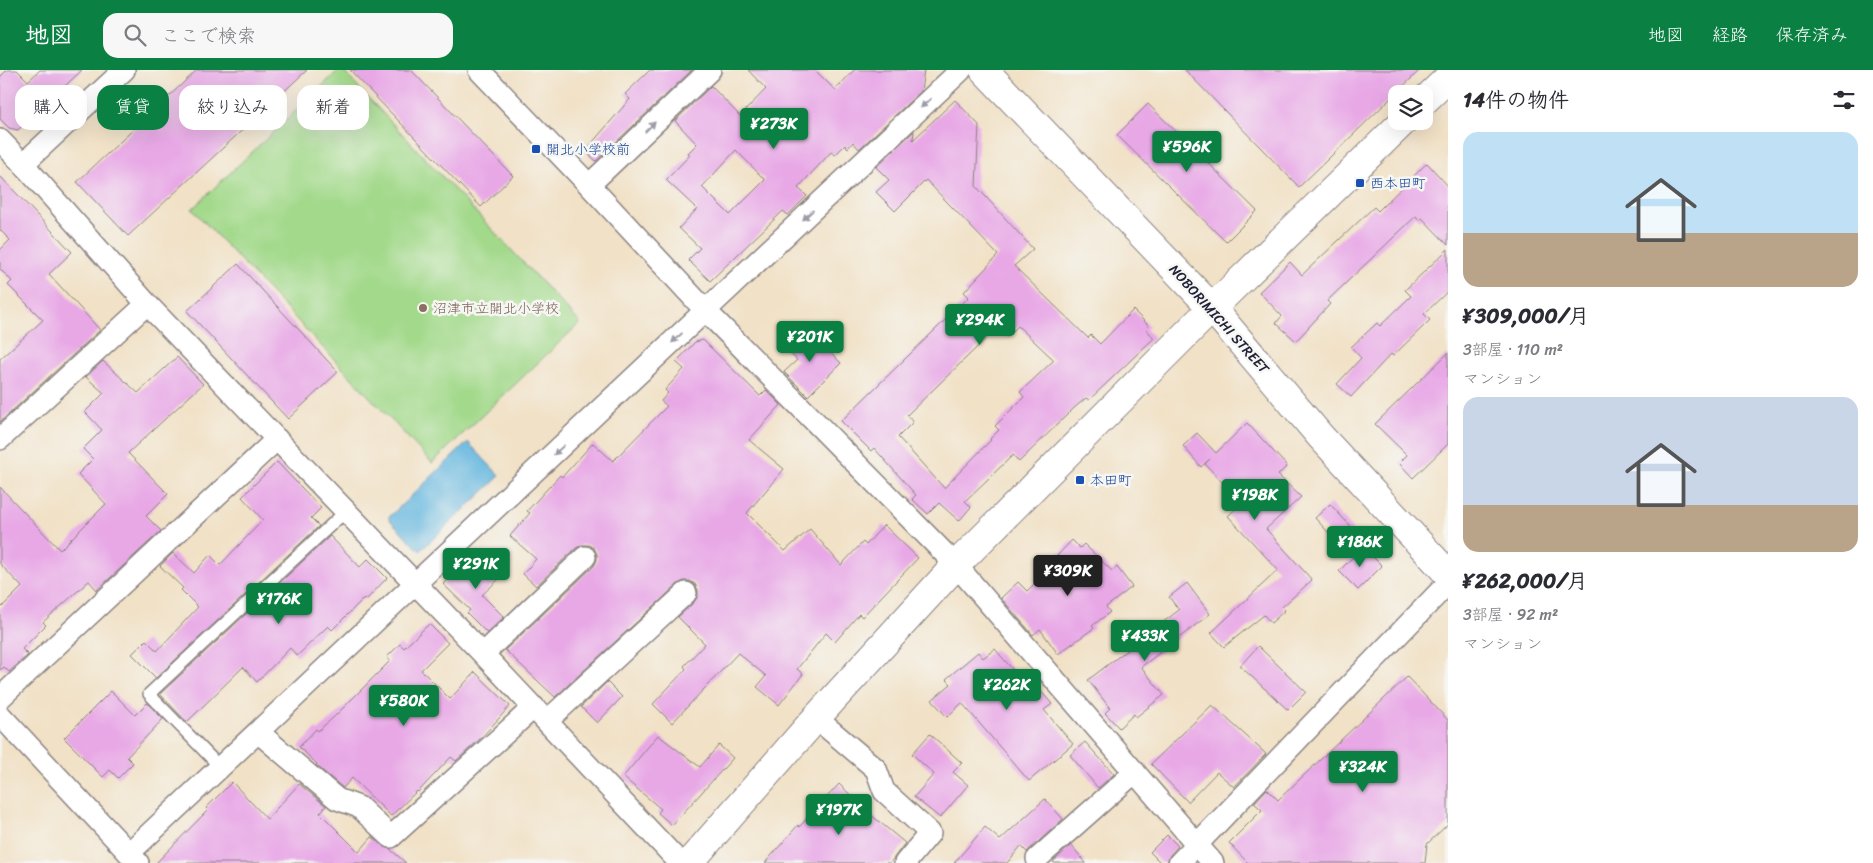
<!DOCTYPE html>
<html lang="ja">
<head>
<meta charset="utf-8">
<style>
	body { margin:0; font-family:Sriracha,"Klee One",sans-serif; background:#f7f7f7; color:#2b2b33; height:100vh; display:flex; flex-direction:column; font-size:19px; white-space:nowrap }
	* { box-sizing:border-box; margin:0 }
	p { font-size:16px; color:#7c7c81 }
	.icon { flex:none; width:28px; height:28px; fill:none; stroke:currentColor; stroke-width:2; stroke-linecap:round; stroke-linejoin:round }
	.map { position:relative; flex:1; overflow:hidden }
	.details { display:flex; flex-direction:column; background:#fff; width:425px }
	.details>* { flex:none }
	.top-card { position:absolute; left:15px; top:15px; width:475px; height:45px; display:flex; gap:10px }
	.tools { position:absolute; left:1388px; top:15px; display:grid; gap:10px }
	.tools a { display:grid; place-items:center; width:45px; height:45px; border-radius:10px; background:#fff; box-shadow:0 5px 20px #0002; font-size:25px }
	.price { position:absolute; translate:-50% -42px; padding:0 11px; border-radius:5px; background:#0b8043; color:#fff; font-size:16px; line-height:32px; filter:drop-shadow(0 1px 2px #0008) }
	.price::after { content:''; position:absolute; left:50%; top:30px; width:15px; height:11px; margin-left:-8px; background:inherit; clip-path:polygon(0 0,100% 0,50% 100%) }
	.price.selected { background:#222; color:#fff }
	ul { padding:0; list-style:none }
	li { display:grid; align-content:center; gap:10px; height:265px; padding:0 15px }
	li span { display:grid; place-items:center; height:155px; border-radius:15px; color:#555 }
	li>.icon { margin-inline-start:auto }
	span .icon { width:90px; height:90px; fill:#fffc; stroke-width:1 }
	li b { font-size:21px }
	h2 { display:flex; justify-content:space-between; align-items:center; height:60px; padding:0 15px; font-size:21px }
	.chip { padding:0 18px; border-radius:15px; background:#fff; box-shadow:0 5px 20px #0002; font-size:18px; line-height:45px }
	.chip.selected { background:#0b8043; color:#fff }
	header { display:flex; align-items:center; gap:30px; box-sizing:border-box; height:70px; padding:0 25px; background:#0b8043; color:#fff }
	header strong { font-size:24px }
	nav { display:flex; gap:28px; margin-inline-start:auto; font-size:18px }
	.search { width:350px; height:45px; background:#f7f7f7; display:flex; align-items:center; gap:12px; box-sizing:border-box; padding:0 18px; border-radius:15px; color:#7c7c81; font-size:19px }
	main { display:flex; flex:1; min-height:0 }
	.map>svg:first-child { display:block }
</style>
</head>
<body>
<header>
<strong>地図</strong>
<div class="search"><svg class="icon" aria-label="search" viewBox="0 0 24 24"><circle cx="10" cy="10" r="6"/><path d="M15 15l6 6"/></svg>ここで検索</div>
<nav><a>地図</a><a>経路</a><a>保存済み</a></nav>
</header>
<main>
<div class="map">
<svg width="1448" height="793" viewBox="0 0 1448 793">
	<rect width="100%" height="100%" fill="#f6f6f2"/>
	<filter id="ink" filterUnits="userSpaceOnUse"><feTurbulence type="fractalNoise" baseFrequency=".02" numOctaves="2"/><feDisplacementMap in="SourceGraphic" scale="10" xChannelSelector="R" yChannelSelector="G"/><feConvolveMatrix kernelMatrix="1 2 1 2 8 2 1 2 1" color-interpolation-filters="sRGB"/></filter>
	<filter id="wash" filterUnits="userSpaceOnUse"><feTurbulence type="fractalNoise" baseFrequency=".0096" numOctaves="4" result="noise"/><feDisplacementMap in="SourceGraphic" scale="20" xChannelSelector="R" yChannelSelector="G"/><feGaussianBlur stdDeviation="1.12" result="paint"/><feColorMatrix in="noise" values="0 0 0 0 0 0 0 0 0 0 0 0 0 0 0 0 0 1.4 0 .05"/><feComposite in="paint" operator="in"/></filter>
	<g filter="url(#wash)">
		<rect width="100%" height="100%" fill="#f1e1c6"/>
		<path fill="#a2d98a" stroke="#627e62" d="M339,0H342L580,253L432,393L192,139Z"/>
		<path fill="#62b5de" stroke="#426c8c" d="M468,372L500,406L420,481L388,448Z"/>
		<g id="blocks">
			<path fill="#e8a8e6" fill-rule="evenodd" d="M7,0H17L28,11L40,0H82L18,60L9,58L0,49V7Z
				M197,0H307L128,166L77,112Z
				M350,0H411L513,106L481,137Z
				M650,0H692L596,91L585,81L630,29L625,24Z
				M748,0H815L835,20L854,0H924L921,21L859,79L853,72L848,78L845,75L835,85L831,82L798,118L807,126L788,145L783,141L710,211L688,190L700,178L679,158L697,139L666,110L690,85L688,83L697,74L675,51L711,16L740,46L766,19ZM736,80L765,110L730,145L702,117Z
				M1185,0H1420L1299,117Z
				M955,30L979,55L976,116L1033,179L1014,196L1088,268L1091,265L1100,274L1133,240L1149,256L1146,259L1154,268L1089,330L1086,328L1073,339L1019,392L1013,385L965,431L971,437L959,451L939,433L928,444L912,429L916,425L874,378L871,381L841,351L969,227L964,222L998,185L926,110L895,141L876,122L889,110L876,97L914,61L913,70ZM1018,256L1054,290L1020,322L1024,327L995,356L999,360L990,369L991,370L944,418L898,367L913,352L907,345L997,258L1007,267Z
				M1148,34L1257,141L1226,172L1117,65Z
				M1427,93L1448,116V175L1422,148L1419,150L1416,146L1327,231L1330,234L1296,271L1276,253L1282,246L1259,222L1290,192L1302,205L1374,137L1378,141Z
				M0,106L72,182L49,204L100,260L0,352V289L43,250L8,215L12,211L0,199V180L10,170L0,160Z
				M1448,179V221L1424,244L1430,250L1393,286L1391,284L1351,327L1337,314L1361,288L1351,277L1377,253L1380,256L1411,226L1405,220Z
				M238,194L338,302L288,349L187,241Z
				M807,260L841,293L808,326L784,302L797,290L786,280Z
				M703,270L760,326L766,320L781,335L749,370L784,399L747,443L785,481L810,459L841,495L863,472L866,475L884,455L918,488L862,547L859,544L835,572L826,563L797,599L803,604L779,635L757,617L766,606L738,583L672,653L653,634L686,599L684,596L705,574L678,547L694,532L698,526V520L695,514L690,511H684L678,514L555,627L505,580L594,496L597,490V484L594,478L589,475H582L576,478L536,516L523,504L536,489L510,466L530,443L527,441L560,405L562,407L593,373L613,391L667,336L661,331L668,323L665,320L684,299L676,292L695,272Z
				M1448,283V374L1413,408L1399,393L1407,385L1375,354Z
				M177,287L203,314L128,383L168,424L146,446L161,461L97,520L89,511L43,552L46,555L22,579L28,585L9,602L4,597L0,600V539L22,517L0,494V417L60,480L106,434L78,404L93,389L83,379L102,360L85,342L104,323L86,307L103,291L138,323Z
				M1247,353L1287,396L1278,405L1301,427L1266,459L1312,510L1282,537L1285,540L1271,553L1264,545L1224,577L1211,563L1278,500L1228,446L1242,433L1205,394L1210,389L1201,397L1183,376L1197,363L1216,383Z
				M277,392L321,438L311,448L319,456L156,608L132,584L146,570L157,581L198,537L181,520L183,518L160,496L173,483L194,503L210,485L220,495L263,450L242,427Z
				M1330,434L1353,459L1338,473L1315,448Z
				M330,466L360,497L368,489L387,508L366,530L364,528L332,560L328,556L297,586L290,578L257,612L243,597L187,652L160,624Z
				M1072,470L1080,478L1084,474L1112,501L1117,497L1132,517L1106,537L1110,542L1092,556L1094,558L1058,584L1040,559L1033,565L1001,528L1018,512L1027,521L1060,489L1057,486Z
				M1363,477L1382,496L1358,520L1339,501Z
				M476,481L501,507L482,525L504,547L487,563L467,543L470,540L443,514Z
				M1187,513L1210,544L1141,597L1164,625L1136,647L1134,644L1119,658L1105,643L1110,638L1088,610L1179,540L1169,527Z
				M429,554L448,573L421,600L450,629L475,602L510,636L481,668L456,691L451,687L418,722L417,721L391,746L352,708L343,718L316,695L317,694L299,677L316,659L318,661L335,646L390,591L387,587L400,574L404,578Z
				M1258,576L1306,622L1288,640L1240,596Z
				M995,579L1019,607L1024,602L1052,634L1044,640L1073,674L1029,711L962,633L947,647L932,630L951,614L946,609L978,582L983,588Z
				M1407,607L1448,650V754L1427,774L1425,793H1248L1229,773L1262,740L1254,733L1267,719L1278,730Z
				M607,612L622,627L597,653L581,637Z
				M111,621L135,645L147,633L163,649L127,687L133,693L118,708L110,700L103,707L64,668Z
				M1212,635L1266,684L1234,717L1217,702L1188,732L1151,694Z
				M930,664L962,693L953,702L968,715L940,748L914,727L934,704L912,684Z
				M658,665L700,697L719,675L733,688L672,755L658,743L661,739L623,707Z
				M1085,672L1114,704L1098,718L1070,685Z
				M232,712L267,749L299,714L326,736L320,743L359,782L372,767L383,776L390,779L406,793H156L208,740L206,738Z
				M839,714L860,734L859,735L905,773L890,793H765L798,755L799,757Z
				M1045,729L1063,749L1027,782L1021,776L1007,793H954L985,757L1000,770Z
				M1167,765L1178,776L1170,785L1167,793H1161L1150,782Z
				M1071,775L1086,793H1054L1053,792Z"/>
		</g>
	</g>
	<g filter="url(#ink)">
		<use href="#blocks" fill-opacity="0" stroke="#8a8280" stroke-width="1"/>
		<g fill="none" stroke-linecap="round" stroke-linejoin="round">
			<g stroke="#8a8280" stroke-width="14">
				<path id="lane" d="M220,697L149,624L346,441"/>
			</g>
			<g stroke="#8a8280" stroke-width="24">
				<path id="street" d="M479,0L589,115L706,241L956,495L1213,793
					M0,70L23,94L147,234L483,584L680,793
					M23,94L124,0
					M589,115L710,0
					M0,369L147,234
					M483,584L585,487
					M0,628L277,369
					M0,645L138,793
					M816,648L876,699L884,721L930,763L905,793
					M547,651L686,523
					M258,662L337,729L359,737L391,767L534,637
					M129,783L961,0
					M1037,789L1135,702
					M1179,793L1448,513"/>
			</g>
			<g stroke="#8a8280" stroke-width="30">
				<path id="secondary" d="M984,0L1212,238L1321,367L1448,504
					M1424,31L1448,8
					M689,793L816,648L956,495L1212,238L1404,51"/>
			</g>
			<use href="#lane" stroke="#fff" stroke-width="11"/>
			<use href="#street" stroke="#fff" stroke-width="21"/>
			<use href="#secondary" stroke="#fff" stroke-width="28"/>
		</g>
		<defs><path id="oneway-solid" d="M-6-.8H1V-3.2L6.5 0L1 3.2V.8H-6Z" transform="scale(1.25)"/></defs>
		<g fill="#9c9ca7">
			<use href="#oneway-solid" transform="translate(926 33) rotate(137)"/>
			<use href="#oneway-solid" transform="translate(650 57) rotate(-44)"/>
			<use href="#oneway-solid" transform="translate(808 145) rotate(137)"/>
			<use href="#oneway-solid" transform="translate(677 268) rotate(137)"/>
			<use href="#oneway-solid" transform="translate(559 380) rotate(137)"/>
		</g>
	</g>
	<g fill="#1a4fb4" stroke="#f6f6f2" stroke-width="2">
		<rect x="531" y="74" width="10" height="10" rx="2.5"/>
		<rect x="1355" y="108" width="10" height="10" rx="2.5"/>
		<rect x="1075" y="405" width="10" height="10" rx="2.5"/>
	</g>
	<circle fill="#8d6e63" stroke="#f6f6f2" stroke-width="2" cx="423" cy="238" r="5"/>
	<g text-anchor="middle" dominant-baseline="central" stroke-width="5" stroke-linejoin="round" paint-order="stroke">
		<g font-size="14" fill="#164399" stroke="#f6f6f2" text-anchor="start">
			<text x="546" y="79">開北小学校前</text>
			<text x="1370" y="113">西本田町</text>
			<text x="1090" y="410">本田町</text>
		</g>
		<g font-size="14" fill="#785e54" stroke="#f6f6f2" text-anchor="start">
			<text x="433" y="238">沼津市立開北小学校</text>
		</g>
		<g font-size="14" fill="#22223b" stroke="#f6f6f2">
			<text transform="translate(1219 249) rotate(48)">NOBORIMICHI STREET</text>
		</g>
	</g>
</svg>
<div class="tools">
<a><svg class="icon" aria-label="layers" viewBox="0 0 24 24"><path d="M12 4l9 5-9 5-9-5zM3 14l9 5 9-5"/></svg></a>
</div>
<b class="price" style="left:774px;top:80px">¥273K</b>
<b class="price" style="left:1187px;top:103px">¥596K</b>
<b class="price" style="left:980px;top:276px">¥294K</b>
<b class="price" style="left:810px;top:293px">¥201K</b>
<b class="price" style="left:1255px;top:451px">¥198K</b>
<b class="price" style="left:1360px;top:498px">¥186K</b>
<b class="price" style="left:476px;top:520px">¥291K</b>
<b class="price selected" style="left:1068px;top:527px">¥309K</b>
<b class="price" style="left:279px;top:555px">¥176K</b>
<b class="price" style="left:1145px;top:592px">¥433K</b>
<b class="price" style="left:1007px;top:641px">¥262K</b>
<b class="price" style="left:404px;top:657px">¥580K</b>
<b class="price" style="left:1363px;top:723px">¥324K</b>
<b class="price" style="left:839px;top:766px">¥197K</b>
<div class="top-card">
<a class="chip">購入</a>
<a class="chip selected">賃貸</a>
<a class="chip">絞り込み</a>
<a class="chip">新着</a>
</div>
</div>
<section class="details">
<h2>14件の物件<svg class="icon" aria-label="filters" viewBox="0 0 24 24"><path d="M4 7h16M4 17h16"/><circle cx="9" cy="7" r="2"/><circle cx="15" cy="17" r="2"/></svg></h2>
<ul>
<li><span style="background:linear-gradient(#bfe0f5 65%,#b9a48a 0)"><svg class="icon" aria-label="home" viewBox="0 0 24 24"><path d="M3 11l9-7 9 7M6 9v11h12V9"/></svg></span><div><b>¥309,000/月</b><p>3部屋 · 110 m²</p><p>マンション</p></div></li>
<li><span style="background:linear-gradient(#c9d6e8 70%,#b9a48a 0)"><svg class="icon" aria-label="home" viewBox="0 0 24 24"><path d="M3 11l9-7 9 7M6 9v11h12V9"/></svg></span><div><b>¥262,000/月</b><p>3部屋 · 92 m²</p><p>マンション</p></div></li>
</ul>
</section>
</main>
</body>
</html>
